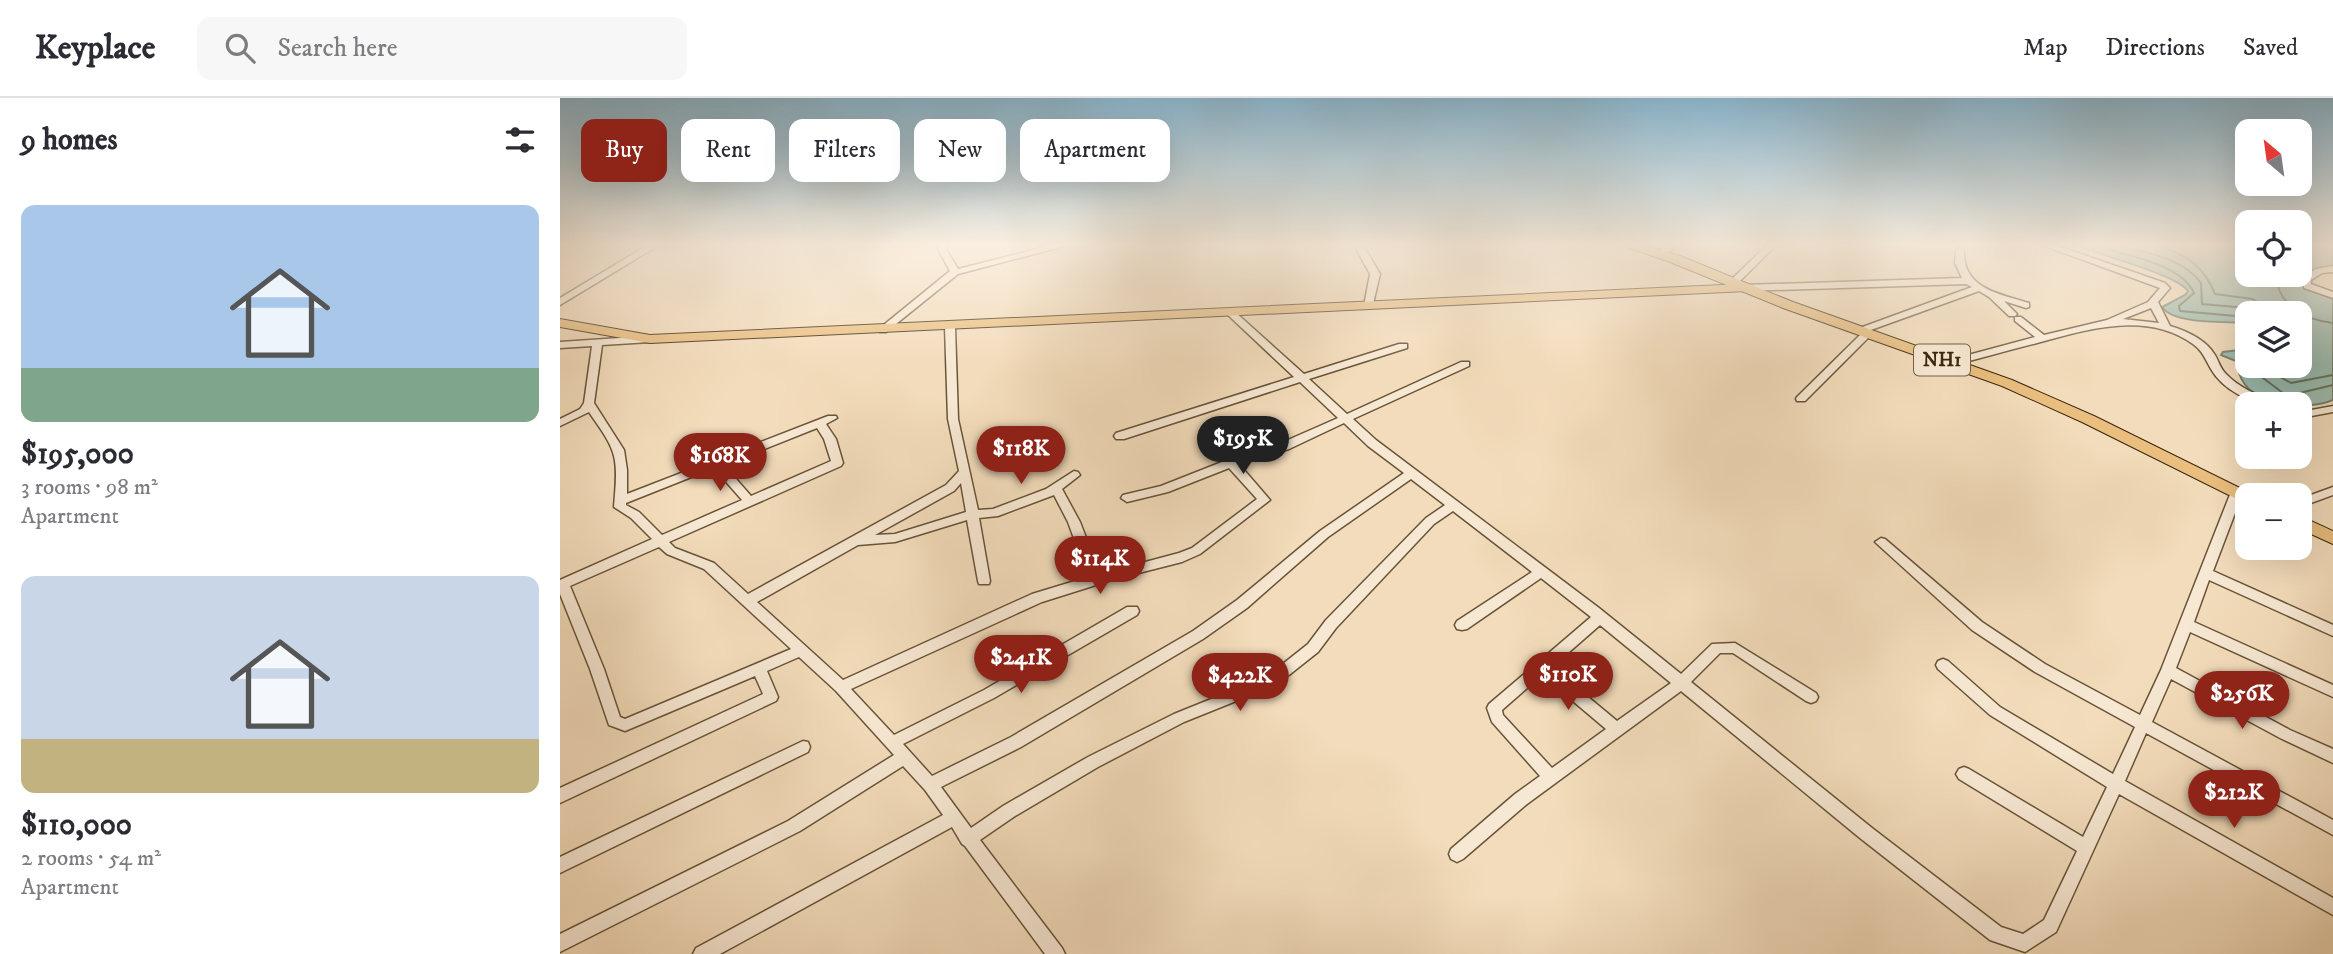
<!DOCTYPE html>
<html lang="en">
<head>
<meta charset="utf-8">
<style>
	body { margin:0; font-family:"IM FELL DW Pica",serif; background:#f7f7f7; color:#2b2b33; height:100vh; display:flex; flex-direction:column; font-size:26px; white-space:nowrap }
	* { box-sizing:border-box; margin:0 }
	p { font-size:23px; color:#7c7c81 }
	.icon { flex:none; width:38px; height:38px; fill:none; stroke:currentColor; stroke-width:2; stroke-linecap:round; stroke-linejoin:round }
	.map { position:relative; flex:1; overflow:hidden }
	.panel { display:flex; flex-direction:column; background:#fff; width:560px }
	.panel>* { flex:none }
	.banner { position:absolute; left:21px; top:21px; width:665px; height:63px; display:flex; gap:14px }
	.needle { width:46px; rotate:331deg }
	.buttons { position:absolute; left:1675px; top:21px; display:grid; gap:14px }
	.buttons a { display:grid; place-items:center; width:77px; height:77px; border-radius:14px; background:#fff; box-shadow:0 7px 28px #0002; font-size:35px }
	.price { position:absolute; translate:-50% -60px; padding:0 16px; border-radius:24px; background:#8f2418; color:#fff; font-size:23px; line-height:46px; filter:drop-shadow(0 2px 4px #0008) }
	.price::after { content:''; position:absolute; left:50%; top:42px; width:21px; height:16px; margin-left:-10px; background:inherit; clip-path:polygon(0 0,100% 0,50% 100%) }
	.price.current { background:#222; color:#fff }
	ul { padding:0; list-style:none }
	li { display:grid; align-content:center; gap:14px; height:371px; padding:0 21px }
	li span { display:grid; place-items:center; height:217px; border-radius:14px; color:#555 }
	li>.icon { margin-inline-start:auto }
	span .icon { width:126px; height:126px; fill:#fffc; stroke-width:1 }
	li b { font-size:30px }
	h2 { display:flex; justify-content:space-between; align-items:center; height:84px; padding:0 21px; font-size:30px }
	.tag { padding:0 24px; border-radius:14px; background:#fff; box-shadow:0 7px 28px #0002; font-size:24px; line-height:63px }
	.tag.current { background:#8f2418; color:#fff }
	header { display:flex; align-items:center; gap:42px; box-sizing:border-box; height:98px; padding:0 35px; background:#fff; border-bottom:2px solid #e1e1e2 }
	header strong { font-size:33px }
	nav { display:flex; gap:38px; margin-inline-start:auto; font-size:24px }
	.search { width:490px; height:63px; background:#f7f7f7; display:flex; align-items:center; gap:18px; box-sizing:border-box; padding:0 24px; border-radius:14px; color:#7c7c81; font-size:26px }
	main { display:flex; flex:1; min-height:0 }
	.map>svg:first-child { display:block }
</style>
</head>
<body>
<header>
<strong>Keyplace</strong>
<div class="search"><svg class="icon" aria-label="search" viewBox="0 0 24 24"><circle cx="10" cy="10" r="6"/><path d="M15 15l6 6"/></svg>Search here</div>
<nav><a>Map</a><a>Directions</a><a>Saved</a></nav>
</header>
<main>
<section class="panel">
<h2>9 homes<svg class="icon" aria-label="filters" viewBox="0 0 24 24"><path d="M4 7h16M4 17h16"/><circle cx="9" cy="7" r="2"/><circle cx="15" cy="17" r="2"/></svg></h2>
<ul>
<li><span style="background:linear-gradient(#a9c7e8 75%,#7fa58c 0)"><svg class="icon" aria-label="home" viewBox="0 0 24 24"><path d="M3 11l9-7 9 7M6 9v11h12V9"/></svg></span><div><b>$195,000</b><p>3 rooms · 98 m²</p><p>Apartment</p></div></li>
<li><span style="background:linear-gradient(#c9d6e8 75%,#c2b280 0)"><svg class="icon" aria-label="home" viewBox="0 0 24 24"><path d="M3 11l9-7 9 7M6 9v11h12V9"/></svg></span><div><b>$110,000</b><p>2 rooms · 54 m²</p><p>Apartment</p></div></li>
</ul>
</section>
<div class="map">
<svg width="1773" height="856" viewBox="0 0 1773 856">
	<rect width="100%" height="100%" fill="#f3dcbb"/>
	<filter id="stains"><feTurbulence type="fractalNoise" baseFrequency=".00286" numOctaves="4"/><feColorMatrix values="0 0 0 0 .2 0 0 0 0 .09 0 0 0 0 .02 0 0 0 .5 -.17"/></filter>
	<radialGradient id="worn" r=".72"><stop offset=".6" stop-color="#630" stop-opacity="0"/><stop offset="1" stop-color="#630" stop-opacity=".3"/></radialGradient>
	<path fill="#9bbcaf" stroke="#74806e" stroke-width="2" d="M1517,147H1687V177H1740V147H1773V168L1750,172L1741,181L1744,186L1773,200V302C1747,313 1690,310 1679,275L1683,268L1681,265L1661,257L1663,254L1687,251V268H1740V215H1687V225C1666,223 1614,227 1602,209L1625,197L1628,193C1618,177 1539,157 1517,147Z"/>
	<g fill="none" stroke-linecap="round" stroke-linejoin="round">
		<path stroke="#6a725e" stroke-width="2" d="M1534,147C1563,157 1621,165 1634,195L1619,208L1620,213L1687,219
			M1559,147C1587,155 1623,160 1641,185L1642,206L1688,210L1698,215
			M1595,147C1625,156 1643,166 1655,196L1693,201L1711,215
			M1716,177C1718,208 1745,222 1773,225
			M1699,268V277L1727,298L1773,287
			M1709,268L1710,273L1731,285L1773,277"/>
		<g stroke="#685438" stroke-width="3">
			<path id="minor" d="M88,147H99L0,207V200Z
				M379,147H388L386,151L398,171L493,147H509L398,176L326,234H320V230L390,173L378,151Z
				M794,147H803L820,176L812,210H806L804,208L810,176Z
				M1099,147H1111L1114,150L1101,159L1097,156L1103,150Z
				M1207,147H1216L1176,187H1170V183Z
				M1482,147H1495L1605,185L1610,190L1598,204L1610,228C1627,233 1646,242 1655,257C1659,264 1660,270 1666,276C1678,289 1696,296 1713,304L1714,306C1691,306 1663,292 1651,271C1645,261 1643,253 1633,246C1586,212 1526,232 1477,245C1449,252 1421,260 1394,267H1386V263L1475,239L1455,223V219H1461L1484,237L1547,222L1588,204L1600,190ZM1591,210L1599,225L1563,221Z
				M1400,149L1404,152C1402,191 1440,196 1469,205V209L1466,210L1444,203L1457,216L1455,218H1449L1429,199L1419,193L1308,233L1312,236L1245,303H1237L1236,301L1237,299L1302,235H1297V231L1412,189L1406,186L1184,193L1179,190L1184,187L1402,180L1395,165L1396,152Z
				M1773,168V174L1762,175L1751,182V186L1773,194V200L1744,190L1743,179L1756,171Z
				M671,212L674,213L744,276L839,246H847V250L749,281L787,316L901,264H909V268L793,321L816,342L1039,510L1121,576L1152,546L1175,545L1256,595L1258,599L1256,603L1251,605L1246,603L1173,555H1160L1131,584L1312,730L1441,829L1463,836L1484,822L1517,753L1399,681L1396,676L1399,671L1404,669L1409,671L1523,739L1547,689L1430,617L1378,571L1376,567L1378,563L1383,561L1388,563L1440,609L1553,676L1575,629L1475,574L1412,532L1315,444L1321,440L1325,441L1422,524L1485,566L1580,617L1601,572L1671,394L1677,390L1681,391L1683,394L1653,473L1773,527V538L1649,482L1634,524L1773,587V599L1630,534L1616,570L1730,632L1773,651V665L1720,640L1611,581L1592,624L1773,722V737L1586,635L1565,683L1773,800V817L1559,696L1496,834L1465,854L1430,842L1300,740L1121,593L967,706L903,761L897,764L891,761L889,756L891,751L955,696L980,678L932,624L927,610L929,606L1031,519L981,480L907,531L902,532L897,531L895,527L897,523L972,474L893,413L874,426L776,530L758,554L729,577L701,593L624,624L538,669L455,718L420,742L502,850L505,856H485L405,748L402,746L392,729L160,856H133L136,850L383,717L365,692L343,668L240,733L0,854V836L228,723L334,657L276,593L239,559L207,573L218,599L216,603L0,705V690L203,596L195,578L65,633L49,627L30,571L0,496V482L92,441L71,420L54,409C55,393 58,374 54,358C50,342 38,328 29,314L0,328V321L20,311L24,305L32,248L0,250V244L90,238L95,241L90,244L42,247L34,305L64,352L67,372V396L268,318H276L277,320L266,326L276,341L283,365L281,368L109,444L115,450L154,465L188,496L386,387L399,373L388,321L385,229L390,226L395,229L398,321L418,412L433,411L486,391L514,373L518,374L520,377L502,391L520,424L540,476L619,455L632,450L697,401L669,370L608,394L567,404L561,400L563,397L601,388L667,362L721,345L778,320L740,284L564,341H556L554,338L556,335L734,279L668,217L666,215ZM784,325L808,348L844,375L760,433L677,502L633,533L451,639L372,678L343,646L434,600L577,517L579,513L577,509H567L424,592L334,637L291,591L482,504L555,481L622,464L640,456L710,402L679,366L729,351ZM257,330L264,341L271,363L191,398L164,367ZM154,370L182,402L102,437L79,414L66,407V405ZM851,381L885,407L866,420L766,522L748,546L719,569L691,585L614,616L528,659L443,708L411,730L381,689L461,649L643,541L687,510L768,439ZM401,385L406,414L335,436L315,437L394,393ZM494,397L508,424L528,479L472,496L283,582L197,504L298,447L335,444L407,422L418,483L419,486H429L430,483L419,420L438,418ZM99,449L107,456L144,471L231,551L65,621L60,619L44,571L10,488ZM1040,527L1111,585L1057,623L992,569ZM982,577L1046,631L992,670L943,617L942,612Z
				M1773,308V314L1746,319L1740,318V312L1746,313Z
				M1773,389V397L1740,409V401Z
				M243,643L248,644L250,649L248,654L0,775V759Z"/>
		</g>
		<g stroke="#3a270c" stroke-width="2">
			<path id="major" d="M1184,186L1188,187V193L90,245L0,229V221L90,237Z"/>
		</g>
		<g stroke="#3a270c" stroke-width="2">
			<path id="highway" d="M1061,147H1081L1120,158L1233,204L1452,282L1534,318L1694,397H1687V405L1681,403L1522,324L1442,288L1223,210L1110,164Z
				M1740,418L1773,433V446L1740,431Z"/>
		</g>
		<use href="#minor" fill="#f7e8d3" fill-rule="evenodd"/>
		<use href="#major" fill="#eabe7e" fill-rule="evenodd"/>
		<use href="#highway" fill="#eabe7e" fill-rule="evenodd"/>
	</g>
	<linearGradient id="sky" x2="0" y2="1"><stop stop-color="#89b7d1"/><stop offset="0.55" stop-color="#faefe0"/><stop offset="1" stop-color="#faefe0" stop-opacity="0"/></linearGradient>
	<rect width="1773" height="267" fill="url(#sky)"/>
	<g text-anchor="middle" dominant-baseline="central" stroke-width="5" stroke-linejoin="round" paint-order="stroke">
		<rect fill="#f7e8d3" stroke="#736148" stroke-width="2" x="1354" y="246.5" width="56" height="31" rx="5"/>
		<g font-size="19" font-weight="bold" fill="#3a270c">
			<text x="1382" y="262">NH1</text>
		</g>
	</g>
	<rect width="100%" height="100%" filter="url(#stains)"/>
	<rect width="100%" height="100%" fill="url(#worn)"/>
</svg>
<div class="buttons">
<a><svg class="needle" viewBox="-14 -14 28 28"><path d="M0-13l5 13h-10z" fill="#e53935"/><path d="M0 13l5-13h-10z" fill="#7c7c81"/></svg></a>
<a><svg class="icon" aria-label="locate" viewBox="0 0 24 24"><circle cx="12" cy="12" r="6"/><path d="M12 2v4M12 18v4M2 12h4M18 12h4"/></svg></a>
<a><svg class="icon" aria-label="layers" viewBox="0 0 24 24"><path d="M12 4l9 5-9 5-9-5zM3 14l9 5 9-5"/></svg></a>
<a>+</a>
<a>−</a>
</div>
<b class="price current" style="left:683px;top:378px">$195K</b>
<b class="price" style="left:461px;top:388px">$118K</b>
<b class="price" style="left:160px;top:395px">$168K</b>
<b class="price" style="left:540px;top:498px">$114K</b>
<b class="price" style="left:461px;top:597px">$241K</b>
<b class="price" style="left:1008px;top:614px">$110K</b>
<b class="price" style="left:680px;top:615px">$422K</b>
<b class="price" style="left:1682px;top:633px">$256K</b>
<b class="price" style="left:1674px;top:732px">$212K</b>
<div class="banner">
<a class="tag current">Buy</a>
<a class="tag">Rent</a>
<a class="tag">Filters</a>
<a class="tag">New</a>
<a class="tag">Apartment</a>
</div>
</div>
</main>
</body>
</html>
